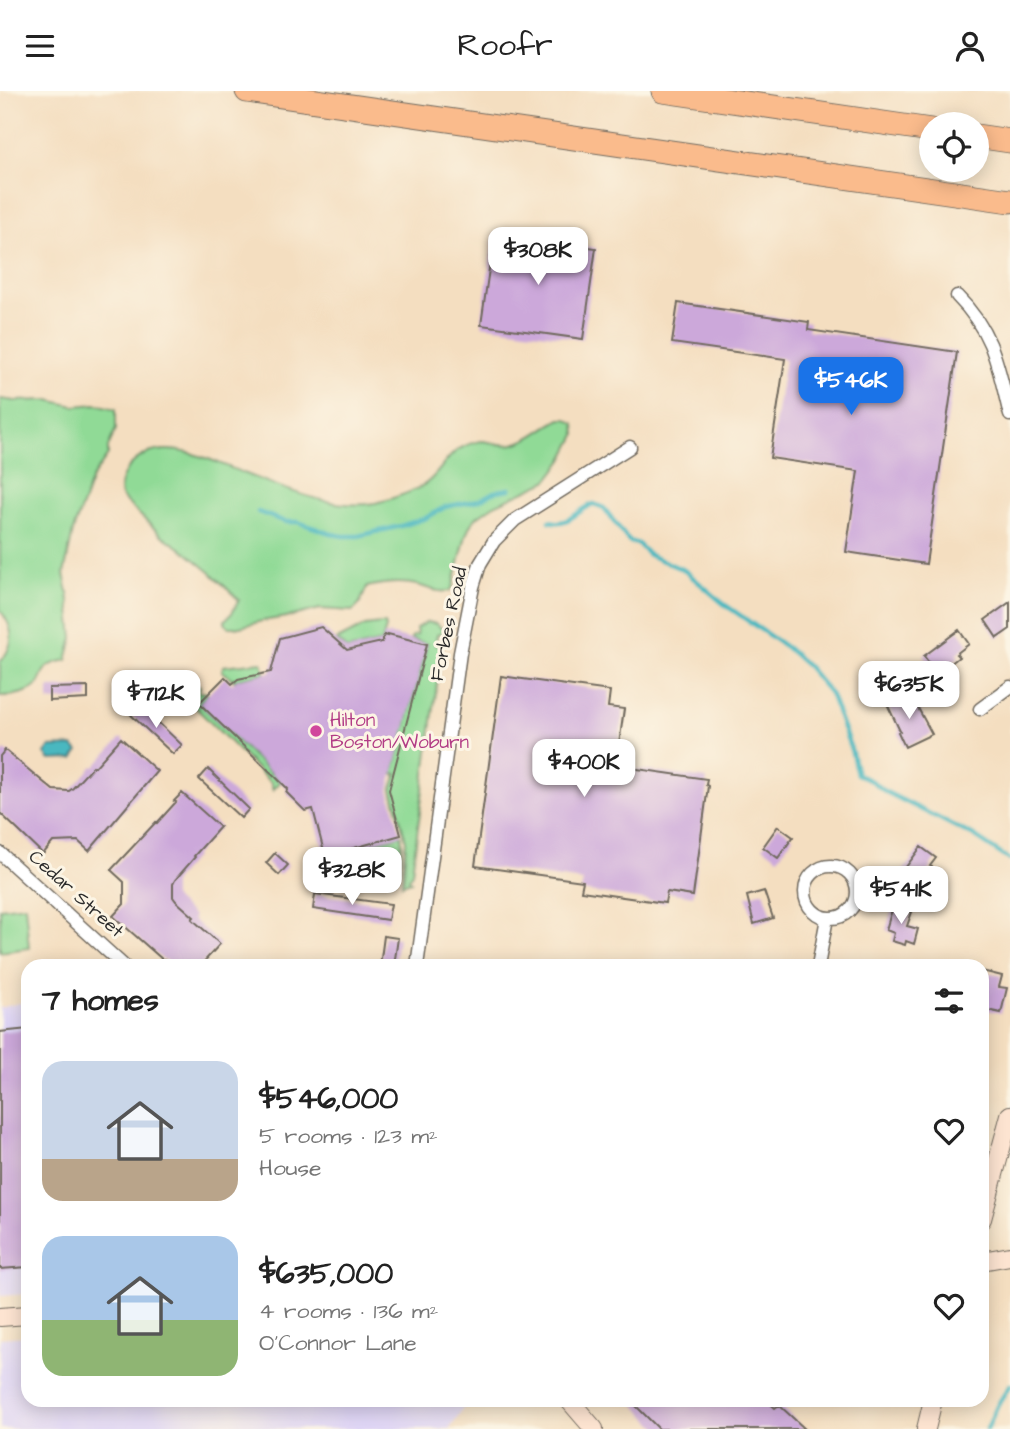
<!DOCTYPE html>
<html lang="en">
<head>
<meta charset="utf-8">
<style>
	body { margin:0; font-family:"Architects Daughter",sans-serif; background:#f6f6f6; color:#222; height:100vh; display:flex; flex-direction:column; font-size:26px; white-space:nowrap }
	* { box-sizing:border-box; margin:0 }
	p { font-size:23px; color:#767676 }
	.icon { flex:none; width:38px; height:38px; fill:none; stroke:currentColor; stroke-width:2; stroke-linecap:round; stroke-linejoin:round }
	.map { position:relative; flex:1; overflow:hidden }
	.side { position:absolute; left:21px; top:868px; width:968px; height:448px; display:flex; flex-direction:column; background:#fff; border-radius:21px; box-shadow:0 4px 18px #0003 }
	.side>* { flex:none }
	.fabs { position:absolute; left:919px; top:21px; display:grid; gap:14px }
	.fabs a { display:grid; place-items:center; width:70px; height:70px; border-radius:50%; background:#fff; box-shadow:0 4px 18px #0003; font-size:35px }
	.price { position:absolute; translate:-50% -60px; padding:0 16px; border-radius:14px; background:#fff; color:#222; font-size:23px; line-height:46px; filter:drop-shadow(0 2px 4px #0008) }
	.price::after { content:''; position:absolute; left:50%; top:42px; width:21px; height:16px; margin-left:-10px; background:inherit; clip-path:polygon(0 0,100% 0,50% 100%) }
	.price.current { background:#1a73e8; color:#fff }
	ul { padding:0; list-style:none }
	li { display:flex; align-items:center; gap:21px; height:175px; padding:0 21px }
	li span { display:grid; place-items:center; flex:none; width:196px; height:140px; border-radius:21px; color:#555 }
	li>.icon { margin-inline-start:auto }
	span .icon { width:84px; height:84px; fill:#fffc; stroke-width:1 }
	li b { font-size:30px }
	h2 { display:flex; justify-content:space-between; align-items:center; height:84px; padding:0 21px; font-size:30px }
	header { display:flex; justify-content:space-between; align-items:center; height:91px; padding:0 21px; background:#fff; font-size:32px; font-weight:600 }
	.map>svg:first-child { display:block }
</style>
</head>
<body>
<header><svg class="icon" aria-label="menu" viewBox="0 0 24 24"><path d="M4 6h16M4 12h16M4 18h16"/></svg>Roofr<svg class="icon" aria-label="person" viewBox="0 0 24 24"><circle cx="12" cy="8" r="4"/><path d="M4 21q1-7 8-7t8 7"/></svg></header>
<div class="map">
<svg width="1010" height="1338" viewBox="0 0 1010 1338">
	<rect width="100%" height="100%" fill="#fcf5e5"/>
	<filter id="ink" filterUnits="userSpaceOnUse"><feTurbulence type="fractalNoise" baseFrequency=".0143" numOctaves="2"/><feDisplacementMap in="SourceGraphic" scale="14" xChannelSelector="R" yChannelSelector="G"/><feConvolveMatrix kernelMatrix="1 2 1 2 8 2 1 2 1" color-interpolation-filters="sRGB"/></filter>
	<filter id="wash" filterUnits="userSpaceOnUse"><feTurbulence type="fractalNoise" baseFrequency=".00686" numOctaves="4" result="noise"/><feDisplacementMap in="SourceGraphic" scale="28" xChannelSelector="R" yChannelSelector="G"/><feGaussianBlur stdDeviation="1.57" result="paint"/><feColorMatrix in="noise" values="0 0 0 0 0 0 0 0 0 0 0 0 0 0 0 0 0 1.4 0 .05"/><feComposite in="paint" operator="in"/></filter>
	<g filter="url(#wash)">
		<rect width="100%" height="100%" fill="#f4dec0"/>
		<path fill="#dfd5f5" d="M28,910V1203L0,1205V917Z
			M28,1245V1309H469L449,1338H0V1247Z"/>
		<path fill="#90da96" stroke="#5e8260" stroke-width="2" d="M0,308L15,310L49,309L74,315L97,313L116,318V338L108,356V364L92,387L73,440L64,483L68,501L73,547L67,569C57,571 48,573 43,582C42,583 39,592 38,593C29,603 12,605 0,605V571C16,553 14,537 0,519Z
			M561,328H567L575,333L576,344L563,369L547,390L494,414L477,426L471,433L466,444L453,496L450,500C438,502 429,497 417,494C400,490 384,492 367,496C363,504 360,516 352,520L320,518L293,525L262,530L240,536H229L225,532V529L232,522L239,509L210,481L187,462L160,443L122,407C118,396 121,386 128,377C158,341 207,368 241,381C267,391 294,403 322,409C338,413 358,415 375,412C389,409 413,401 425,393C440,383 446,364 463,356C468,353 477,350 483,350C494,351 502,356 514,353C532,349 544,335 561,328Z
			M427,531L437,533L444,540L437,544L435,554L442,556L441,563L412,781L409,788L411,790L402,793L406,750L392,698L397,683L393,682L427,553L411,548L412,545L417,544L416,537Z
			M381,533H385L386,536L382,551L347,559L337,549L365,535Z
			M262,571L265,582L238,588L235,590L222,580L223,575Z
			M196,594L200,595L199,600L201,602L204,601L208,603L199,612L280,691L273,699L271,692L189,610L190,600Z
			M401,744L402,752L399,781L370,777L368,787L348,784V778L361,773L357,756Z
			M25,814L29,857L0,861V817Z"/>
		<path fill="#49b8c0" stroke="#3a7276" stroke-width="2" d="M73,655L78,661L73,668L50,669L45,663L50,656Z"/>
		<g fill="none" stroke-linecap="round" stroke-linejoin="round">
			<path stroke="#49b8c0" stroke-width="4.5" d="M258,421L286,431H298L332,443L343,445H358L401,435L426,427L445,416L479,409L497,400L510,398
				M550,430C569,436 578,418 594,413L604,417L629,450L638,453L649,464L684,479L724,513L787,557L807,575L830,602L851,658L857,683L873,691L886,701L974,745L1010,769
				M987,1338L998,1313L1010,1294"/>
		</g>
		<g id="blocks">
			<path fill="#cca8da" d="M494,143L596,157L583,248L481,234Z
				M678,212L809,231L808,239L957,261L926,473L846,461L858,380L770,367L785,268L672,252Z
				M1010,511V538L997,547L985,529Z
				M321,536L347,559L382,551L384,544L388,545V543L427,553L389,699L401,744L325,765L313,718L305,720L286,701L288,698L199,612L225,586L232,593L238,588L271,581L280,547Z
				M959,539L969,553L956,563L959,566L937,583L924,565Z
				M501,585L610,600L608,616L624,618L616,675L707,688L706,694L708,695L693,805L667,801L665,812L581,800L583,790L475,775Z
				M88,596V608L49,610V597Z
				M911,604L932,643L905,656L898,641L900,640L888,615Z
				M140,614L182,654L173,663L131,624Z
				M121,647L157,680L89,760L78,750L53,751L43,763L0,722V665L5,659L53,699L69,700L73,697L93,675L95,676Z
				M208,678L249,718L241,727L199,688Z
				M182,702L220,736L194,765L195,766L175,789L173,793V806L176,810L194,826L192,828L220,853L200,875H173L165,868L163,869L113,825L124,813V791L111,779L156,731L157,732L176,711L174,710Z
				M778,735L793,746L778,767L763,756Z
				M921,756L936,767L930,775L932,776L917,796L900,784Z
				M275,762L288,774L279,784L266,772Z
				M764,800L773,827L754,833L747,805Z
				M315,803L391,813L388,829L313,818Z
				M893,815L912,821L907,835L918,838L914,853L906,850L905,854L892,850L894,842L886,839Z
				M384,845L398,847L394,875H380Z
				M982,880L1002,885L999,896L1007,897L1001,922L982,918L986,901L982,900Z
				M28,938V1176L0,1178V941Z
				M630,1309H766L775,1317L779,1314L805,1338H659Z"/>
		</g>
	</g>
	<g filter="url(#ink)">
		<use href="#blocks" fill-opacity="0" stroke="#716a5f" stroke-width="2"/>
		<g fill="none" stroke-linecap="round" stroke-linejoin="round">
			<g stroke="#716a5f" stroke-width="15">
				<path id="street" d="M957,205C994,242 998,276 1010,324
					M980,618L1010,596
					M0,762L124,875
					M805 801a26 26 0 1 1 52 0a26 26 0 1 1-52 0Z
					M417,875L460,562L473,496L480,473L494,450L515,429L630,356
					M818,875L827,827"/>
			</g>
			<g stroke="#716a5f" stroke-width="20">
				<path id="secondary" d="M982,1128L1010,1024
					M982,1170L1010,1165
					M0,1226L28,1224
					M569,1309L594,1338
					M926,1338L933,1309"/>
			</g>
			<g stroke="#716a5f" stroke-width="25">
				<path id="highway" d="M247,0L1010,110
					M663,0L931,39
					M976,45L1010,50"/>
			</g>
			<use href="#street" stroke="#fff" stroke-width="12"/>
			<use href="#secondary" stroke="#fde4d1" stroke-width="18"/>
			<use href="#highway" stroke="#fabb8c" stroke-width="23"/>
		</g>
	</g>
	<circle fill="#d1479c" stroke="#fcf5e5" stroke-width="2.5" cx="316" cy="640" r="7"/>
	<g text-anchor="middle" dominant-baseline="central" stroke-width="6" stroke-linejoin="round" paint-order="stroke">
		<g font-size="19" fill="#2b2b2b" stroke="#fcf5e5">
			<text transform="translate(449 533) rotate(-78)">Forbes Road</text>
			<text transform="translate(76 803) rotate(42)">Cedar Street</text>
		</g>
		<g font-size="19" fill="#b23c85" stroke="#fcf5e5" text-anchor="start">
			<text x="330" y="629">Hilton<tspan x="330" dy="22">Boston/Woburn</tspan></text>
		</g>
	</g>
</svg>
<div class="fabs">
<a><svg class="icon" aria-label="locate" viewBox="0 0 24 24"><circle cx="12" cy="12" r="6"/><path d="M12 2v4M12 18v4M2 12h4M18 12h4"/></svg></a>
</div>
<b class="price" style="left:538px;top:196px">$308K</b>
<b class="price current" style="left:851px;top:326px">$546K</b>
<b class="price" style="left:909px;top:630px">$635K</b>
<b class="price" style="left:156px;top:639px">$712K</b>
<b class="price" style="left:584px;top:708px">$400K</b>
<b class="price" style="left:352px;top:816px">$328K</b>
<b class="price" style="left:901px;top:835px">$541K</b>
<section class="side">
<h2>7 homes<svg class="icon" aria-label="filters" viewBox="0 0 24 24"><path d="M4 7h16M4 17h16"/><circle cx="9" cy="7" r="2"/><circle cx="15" cy="17" r="2"/></svg></h2>
<ul>
<li><span style="background:linear-gradient(#c9d6e8 70%,#b9a48a 0)"><svg class="icon" aria-label="home" viewBox="0 0 24 24"><path d="M3 11l9-7 9 7M6 9v11h12V9"/></svg></span><div><b>$546,000</b><p>5 rooms · 123 m²</p><p>House</p></div><svg class="icon" aria-label="heart" viewBox="0 0 24 24"><path d="M12 20l-8-8c-3-5 5-10 8-4 3-6 11-1 8 4z"/></svg></li>
<li><span style="background:linear-gradient(#a9c7e8 60%,#8fb573 0)"><svg class="icon" aria-label="home" viewBox="0 0 24 24"><path d="M3 11l9-7 9 7M6 9v11h12V9"/></svg></span><div><b>$635,000</b><p>4 rooms · 136 m²</p><p>O'Connor Lane</p></div><svg class="icon" aria-label="heart" viewBox="0 0 24 24"><path d="M12 20l-8-8c-3-5 5-10 8-4 3-6 11-1 8 4z"/></svg></li>
</ul>
</section>
</div>
</body>
</html>
